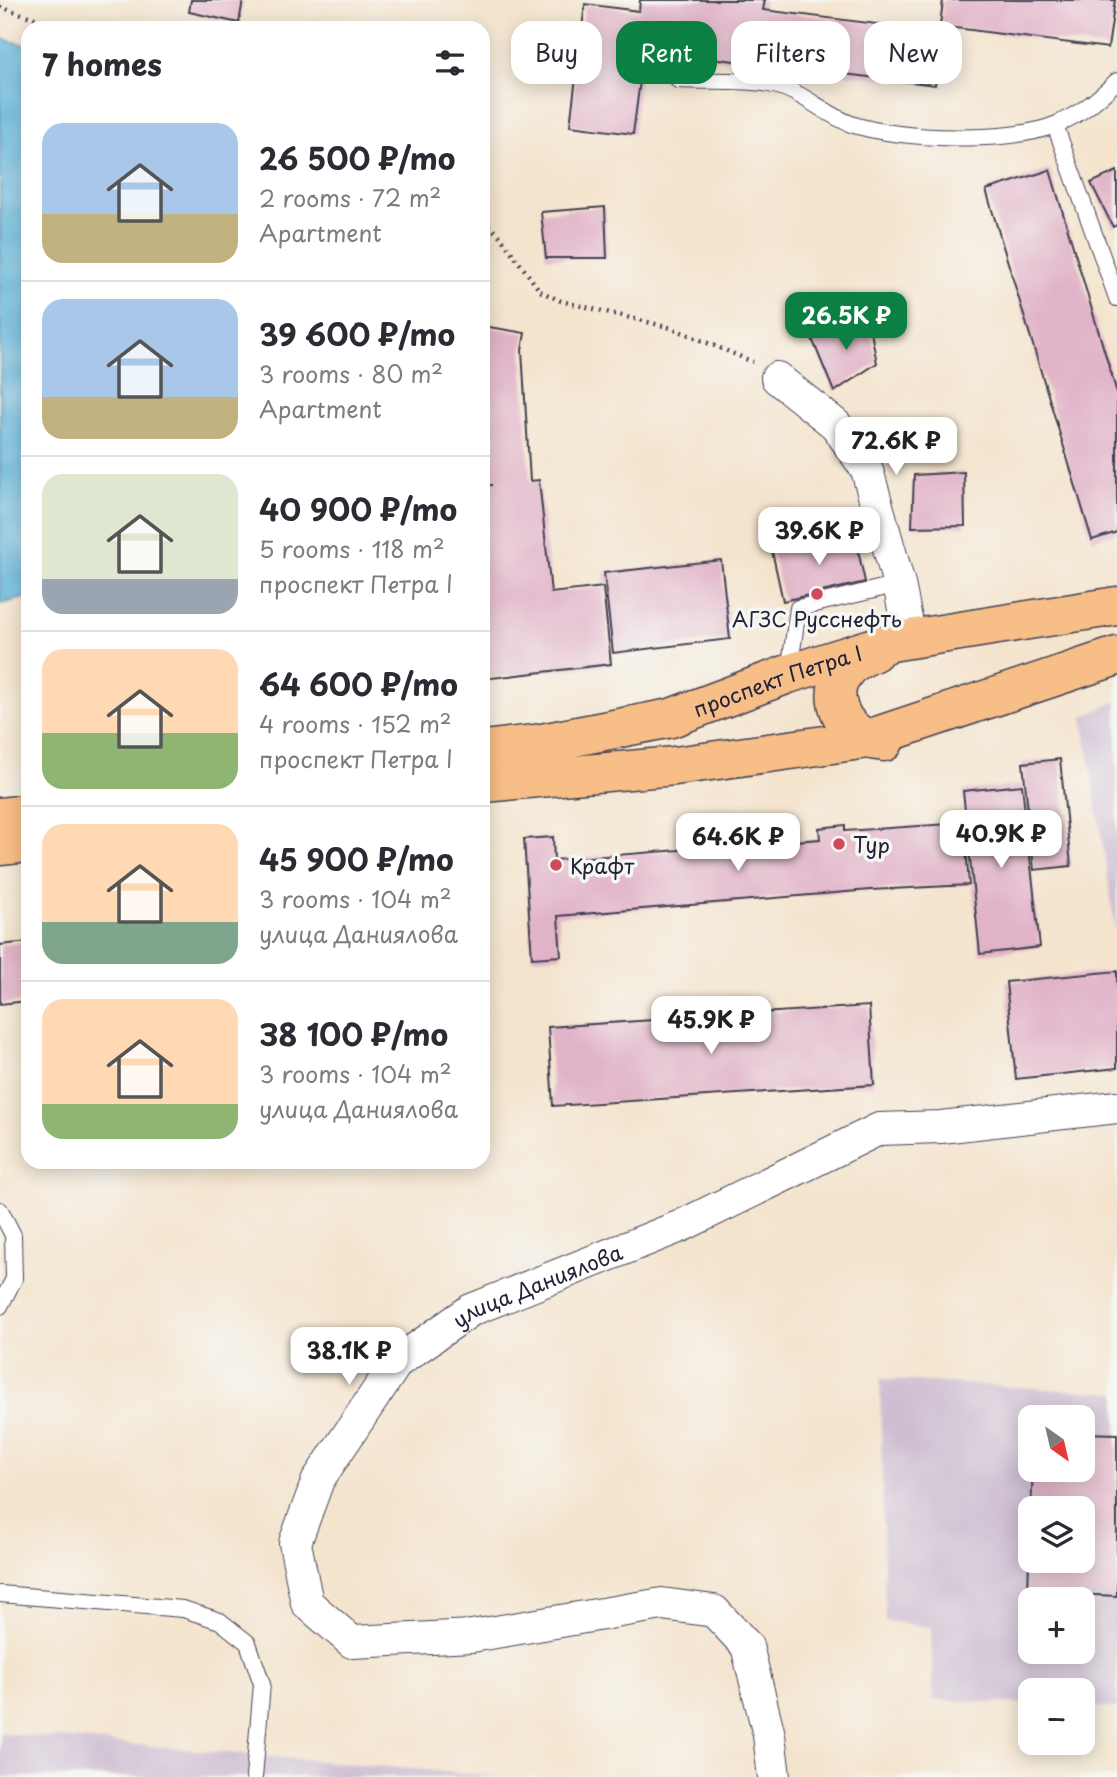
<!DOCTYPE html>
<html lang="en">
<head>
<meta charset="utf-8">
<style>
	body { margin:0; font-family:"Playpen Sans",sans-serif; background:#f2f2f3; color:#2b2b33; height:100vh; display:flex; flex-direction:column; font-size:26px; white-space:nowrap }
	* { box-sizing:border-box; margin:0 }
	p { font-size:23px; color:#7c7c81 }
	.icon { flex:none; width:38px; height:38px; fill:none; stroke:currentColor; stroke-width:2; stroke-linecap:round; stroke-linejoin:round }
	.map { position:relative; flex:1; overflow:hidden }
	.side { position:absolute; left:21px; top:21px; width:469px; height:1148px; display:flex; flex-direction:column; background:#fff; border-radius:21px; box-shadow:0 4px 18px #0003 }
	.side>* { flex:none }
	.top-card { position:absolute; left:511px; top:21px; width:500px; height:63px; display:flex; gap:14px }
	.needle { width:46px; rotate:146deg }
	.tools { position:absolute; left:1018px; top:1405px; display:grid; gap:14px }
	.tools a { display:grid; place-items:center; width:77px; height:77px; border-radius:14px; background:#fff; box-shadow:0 4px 18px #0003; font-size:35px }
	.price { position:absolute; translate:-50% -60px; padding:0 16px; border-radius:14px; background:#fff; color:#222; font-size:23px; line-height:46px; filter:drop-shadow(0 2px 4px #0008) }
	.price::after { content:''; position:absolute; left:50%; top:42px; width:21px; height:16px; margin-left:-10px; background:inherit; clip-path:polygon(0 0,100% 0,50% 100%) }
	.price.on { background:#0b8043; color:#fff }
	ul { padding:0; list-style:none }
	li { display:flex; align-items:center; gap:21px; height:175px; padding:0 21px }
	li+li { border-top:2px solid #e1e1e2 }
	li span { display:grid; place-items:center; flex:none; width:196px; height:140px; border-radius:21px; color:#555 }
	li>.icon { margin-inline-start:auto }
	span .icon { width:84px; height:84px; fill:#fffc; stroke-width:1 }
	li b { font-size:30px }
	h2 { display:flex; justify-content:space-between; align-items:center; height:84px; padding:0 21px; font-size:30px }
	.tag { padding:0 24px; border-radius:21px; background:#fff; box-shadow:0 4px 18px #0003; font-size:24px; line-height:63px }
	.tag.on { background:#0b8043; color:#fff }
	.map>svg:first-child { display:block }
</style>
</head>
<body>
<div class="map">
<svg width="1117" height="1777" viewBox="0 0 1117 1777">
	<rect width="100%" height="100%" fill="#f6f6f2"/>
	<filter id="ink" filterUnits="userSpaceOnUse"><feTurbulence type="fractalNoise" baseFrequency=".0143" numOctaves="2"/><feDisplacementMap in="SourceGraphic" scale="14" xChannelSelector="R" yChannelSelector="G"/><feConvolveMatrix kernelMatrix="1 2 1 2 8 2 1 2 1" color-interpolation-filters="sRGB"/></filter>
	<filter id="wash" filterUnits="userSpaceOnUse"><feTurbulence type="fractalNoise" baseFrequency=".00686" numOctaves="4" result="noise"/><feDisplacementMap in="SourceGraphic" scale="28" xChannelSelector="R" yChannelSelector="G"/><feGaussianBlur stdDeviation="1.57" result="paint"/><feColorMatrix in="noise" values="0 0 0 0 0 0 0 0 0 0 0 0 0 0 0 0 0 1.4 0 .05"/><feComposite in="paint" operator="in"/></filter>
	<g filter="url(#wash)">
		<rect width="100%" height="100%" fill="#f4e4ce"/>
		<path fill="#cdbed2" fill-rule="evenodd" d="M1117,701V938L1083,717Z
			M880,1379L1117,1393V1708L1083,1707V1690H1031V1704L933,1700L931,1627L885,1621ZM1031,1418H1083V1470H1031ZM1031,1508H1083V1561H1031ZM1031,1600H1083V1652H1031Z
			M0,1733L504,1777H0Z"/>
		<path fill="#5eb4da" stroke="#406b8a" stroke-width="2" d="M0,38L28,46V597L0,604Z"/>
		<g id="blocks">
			<path fill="#e1b3c8" d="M191,0H243L239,23L189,12Z
				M640,0H765L763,10L942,32L935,85L644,50L633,134L570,126L585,4L639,11Z
				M943,0H1115L1108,48L940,26Z
				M1050,170L1117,393V532L1092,540L986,190Z
				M1117,171V225L1113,227L1091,183Z
				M605,207L607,258H546L541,212Z
				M868,317L877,363L834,392L811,336Z
				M483,326L525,333L522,350L530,481L539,480L551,593L603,587L611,664L483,679V486L492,485H483Z
				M964,472L965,526L912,527L914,475Z
				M854,532L865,582L783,601L772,551Z
				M721,560L730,639L613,653L604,573Z
				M1060,759L1071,866L1034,870L1023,763Z
				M1022,785L1040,947L980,954L963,791Z
				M964,823L969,885L870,890L558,916L561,956L532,958L524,839L553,837L554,860L820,839L819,828L845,825V831Z
				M28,942V1001L0,1004V945Z
				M1117,971V1068L1016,1079L1006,982Z
				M869,1006L874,1085L553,1106L548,1027Z
				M1083,1433L1117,1434V1596L1028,1592L1029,1561H1083V1508H1031L1033,1470H1083Z"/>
		</g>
	</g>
	<g filter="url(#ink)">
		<use href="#blocks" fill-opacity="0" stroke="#423f51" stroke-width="2"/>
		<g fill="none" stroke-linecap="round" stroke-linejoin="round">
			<g stroke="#423f51" stroke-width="18">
				<path id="service" d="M678,80C708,82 740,79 769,84C800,89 822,113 851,124C898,140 1011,144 1057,124C1081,114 1098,99 1117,81
					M1055,125L1117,298
					M789,672L798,608L899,584
					M0,1210L13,1235L14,1279L0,1306
					M0,1594L183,1609L220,1621L248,1643L262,1684L254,1777"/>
			</g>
			<g stroke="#423f51" stroke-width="34">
				<g id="minor">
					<path d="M777,378L836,425L867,470L899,584L910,639"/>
					<path id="s1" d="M774,1777L769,1735L747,1646L714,1611L662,1604L472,1636L352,1642L307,1603L295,1543L318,1480L397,1362L471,1310L681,1226L879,1129L941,1127L1117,1107"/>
				</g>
			</g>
			<g stroke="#423f51" stroke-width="41">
				<g id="primary">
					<path d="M874,652C864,657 853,661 846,670C825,694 841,728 868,739C872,741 879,741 884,742"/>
					<path id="s2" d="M483,750L542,743L671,718L788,674L891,642L1117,606"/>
					<path d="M483,783L675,766L868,739L1117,656"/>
					<path d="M0,817L28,814"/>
					<path d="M0,846L28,843"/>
				</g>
			</g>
			<path stroke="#423f51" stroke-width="4.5" stroke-dasharray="2 5" stroke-linecap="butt" d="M0,7L66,28
				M483,221L499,235L540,291L561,301L672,328L753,362"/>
			<use href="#service" stroke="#fff" stroke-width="16"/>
			<use href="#minor" stroke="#fff" stroke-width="32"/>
			<use href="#primary" stroke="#f7be88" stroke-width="38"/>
		</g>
	</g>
	<g fill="#d1495b" stroke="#f6f6f2" stroke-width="2.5">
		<circle cx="817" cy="594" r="7"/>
		<circle cx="839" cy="844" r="7"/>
		<circle cx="556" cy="865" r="7"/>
	</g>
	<g text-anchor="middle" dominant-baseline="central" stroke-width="7" stroke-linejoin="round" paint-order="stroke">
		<g font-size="21" fill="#22223b" stroke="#f6f6f2" text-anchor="start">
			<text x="817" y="618" text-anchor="middle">АГЗС Русснефть</text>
			<text x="853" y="844">Тур</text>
			<text x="570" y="865">Крафт</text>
		</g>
		<g font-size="21" fill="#22223b" stroke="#f6f6f2">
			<text stroke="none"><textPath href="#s2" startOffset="304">проспект Петра I</textPath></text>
			<text stroke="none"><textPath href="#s1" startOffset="1038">улица Даниялова</textPath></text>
		</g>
	</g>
</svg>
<div class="tools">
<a><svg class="needle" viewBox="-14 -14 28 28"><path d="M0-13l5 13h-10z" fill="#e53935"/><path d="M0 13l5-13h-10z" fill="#7c7c81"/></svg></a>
<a><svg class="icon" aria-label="layers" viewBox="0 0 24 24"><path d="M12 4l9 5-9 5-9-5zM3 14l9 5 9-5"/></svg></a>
<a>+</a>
<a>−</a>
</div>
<b class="price on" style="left:846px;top:352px">26.5K ₽</b>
<b class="price" style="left:896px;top:477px">72.6K ₽</b>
<b class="price" style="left:819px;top:567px">39.6K ₽</b>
<b class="price" style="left:1001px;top:870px">40.9K ₽</b>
<b class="price" style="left:738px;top:873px">64.6K ₽</b>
<b class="price" style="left:711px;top:1056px">45.9K ₽</b>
<b class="price" style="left:349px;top:1387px">38.1K ₽</b>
<div class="top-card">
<a class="tag">Buy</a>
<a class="tag on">Rent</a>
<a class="tag">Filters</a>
<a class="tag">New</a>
</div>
<section class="side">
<h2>7 homes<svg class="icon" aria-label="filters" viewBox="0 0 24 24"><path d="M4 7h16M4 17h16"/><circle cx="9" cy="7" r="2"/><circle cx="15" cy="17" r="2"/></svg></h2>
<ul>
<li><span style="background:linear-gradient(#a9c7e8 65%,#c2b280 0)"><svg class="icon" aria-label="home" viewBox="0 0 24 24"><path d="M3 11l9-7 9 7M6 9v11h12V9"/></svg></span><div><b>26 500 ₽/mo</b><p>2 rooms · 72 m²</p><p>Apartment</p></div></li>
<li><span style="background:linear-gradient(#a9c7e8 70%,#c2b280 0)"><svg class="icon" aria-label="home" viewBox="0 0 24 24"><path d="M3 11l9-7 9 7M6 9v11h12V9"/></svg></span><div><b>39 600 ₽/mo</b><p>3 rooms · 80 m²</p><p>Apartment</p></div></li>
<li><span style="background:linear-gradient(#dfe7d0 75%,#9aa5b1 0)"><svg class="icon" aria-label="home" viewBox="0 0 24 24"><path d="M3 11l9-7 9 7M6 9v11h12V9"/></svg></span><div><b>40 900 ₽/mo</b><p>5 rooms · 118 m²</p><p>проспект Петра I</p></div></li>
<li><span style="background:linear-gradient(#ffd9b3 60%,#8fb573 0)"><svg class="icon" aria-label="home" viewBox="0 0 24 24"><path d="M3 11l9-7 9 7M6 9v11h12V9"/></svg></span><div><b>64 600 ₽/mo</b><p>4 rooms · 152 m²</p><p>проспект Петра I</p></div></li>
<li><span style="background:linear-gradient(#ffd9b3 70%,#7fa58c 0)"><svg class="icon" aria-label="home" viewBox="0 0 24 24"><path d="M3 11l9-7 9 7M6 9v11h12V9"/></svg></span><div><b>45 900 ₽/mo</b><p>3 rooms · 104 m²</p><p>улица Даниялова</p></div></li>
<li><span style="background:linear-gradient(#ffd9b3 75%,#8fb573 0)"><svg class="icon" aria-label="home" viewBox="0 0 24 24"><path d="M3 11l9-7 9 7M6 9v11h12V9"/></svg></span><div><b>38 100 ₽/mo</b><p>3 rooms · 104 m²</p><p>улица Даниялова</p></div></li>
</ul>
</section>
</div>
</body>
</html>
